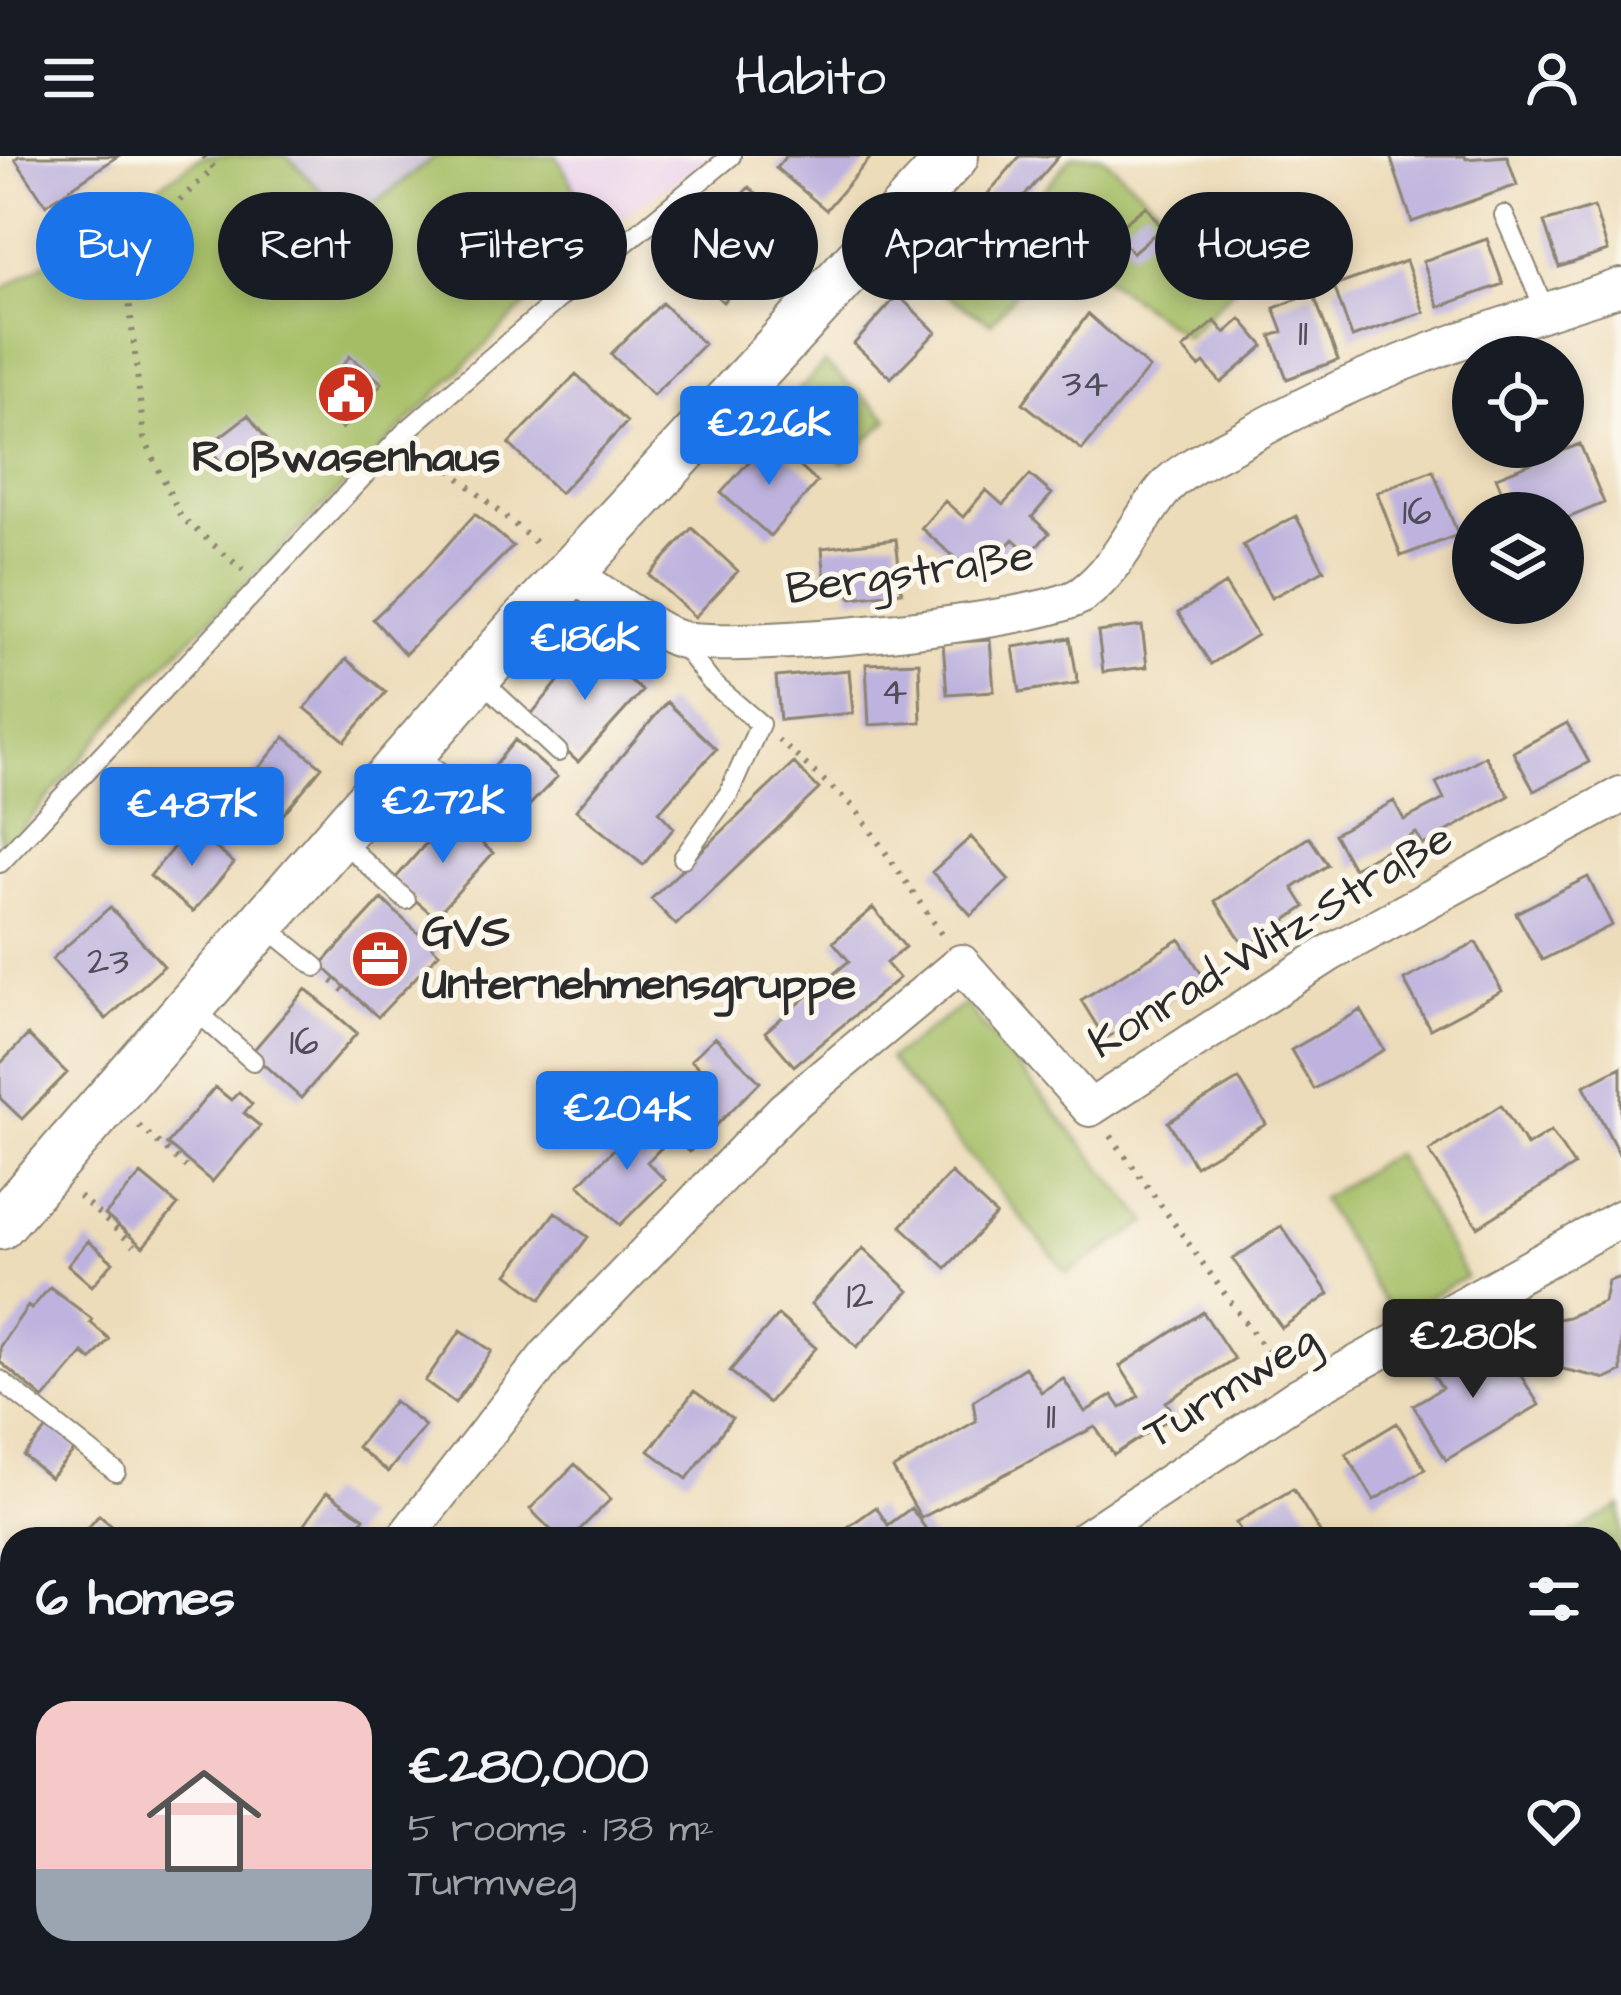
<!DOCTYPE html>
<html lang="en">
<head>
<meta charset="utf-8">
<style>
	body { margin:0; font-family:"Architects Daughter",sans-serif; background:#242831; color:#f1f3f6; height:100vh; display:flex; flex-direction:column; font-size:45px; white-space:nowrap }
	* { box-sizing:border-box; margin:0 }
	p { font-size:39px; color:#9ea1a6 }
	.icon { flex:none; width:66px; height:66px; fill:none; stroke:currentColor; stroke-width:2; stroke-linecap:round; stroke-linejoin:round }
	.map { position:relative; flex:1; overflow:hidden }
	.sheet { position:absolute; left:0px; top:1371px; width:1623px; height:468px; display:flex; flex-direction:column; background:#171b24; border-radius:36px 36px 0 0; box-shadow:0 6px 18px #0003 }
	.sheet>* { flex:none }
	.guide { position:absolute; left:36px; top:36px; width:1551px; height:108px; display:flex; gap:24px }
	.controls { position:absolute; left:1452px; top:180px; display:grid; gap:24px }
	.controls a { display:grid; place-items:center; width:132px; height:132px; border-radius:50%; background:#171b24; box-shadow:0 6px 18px #0003; font-size:60px }
	.price { position:absolute; translate:-50% -102px; padding:0 27px; border-radius:12px; background:#1a73e8; color:#fff; font-size:39px; line-height:78px; filter:drop-shadow(0 3px 6px #0008) }
	.price::after { content:''; position:absolute; left:50%; top:72px; width:36px; height:27px; margin-left:-18px; background:inherit; clip-path:polygon(0 0,100% 0,50% 100%) }
	.price.active { background:#222; color:#fff }
	ul { padding:0; list-style:none }
	li { display:flex; align-items:center; gap:36px; height:300px; padding:0 36px }
	li+li { border-top:3px solid #363941 }
	li span { display:grid; place-items:center; flex:none; width:336px; height:240px; border-radius:36px; color:#555 }
	li>.icon { margin-inline-start:auto }
	span .icon { width:144px; height:144px; fill:#fffc; stroke-width:1 }
	li b { font-size:51px }
	h2 { display:flex; justify-content:space-between; align-items:center; height:144px; padding:0 36px; font-size:51px }
	.chip { padding:0 42px; border-radius:54px; background:#171b24; box-shadow:0 6px 18px #0003; font-size:42px; line-height:108px }
	.chip.active { background:#1a73e8; color:#fff }
	header { display:flex; justify-content:space-between; align-items:center; height:156px; padding:0 36px; background:#171b24; font-size:54px; font-weight:600 }
	.map>svg:first-child { display:block }
</style>
</head>
<body>
<header><svg class="icon" aria-label="menu" viewBox="0 0 24 24"><path d="M4 6h16M4 12h16M4 18h16"/></svg>Habito<svg class="icon" aria-label="person" viewBox="0 0 24 24"><circle cx="12" cy="8" r="4"/><path d="M4 21q1-7 8-7t8 7"/></svg></header>
<div class="map">
<svg width="1621" height="1839" viewBox="0 0 1621 1839">
	<rect width="100%" height="100%" fill="#fbf7ec"/>
	<filter id="ink" filterUnits="userSpaceOnUse"><feTurbulence type="fractalNoise" baseFrequency=".00833" numOctaves="2"/><feDisplacementMap in="SourceGraphic" scale="24" xChannelSelector="R" yChannelSelector="G"/><feConvolveMatrix kernelMatrix="1 2 1 2 8 2 1 2 1" color-interpolation-filters="sRGB"/></filter>
	<filter id="wash" filterUnits="userSpaceOnUse"><feTurbulence type="fractalNoise" baseFrequency=".004" numOctaves="4" result="noise"/><feDisplacementMap in="SourceGraphic" scale="48" xChannelSelector="R" yChannelSelector="G"/><feGaussianBlur stdDeviation="2.7" result="paint"/><feColorMatrix in="noise" values="0 0 0 0 0 0 0 0 0 0 0 0 0 0 0 0 0 1.4 0 .05"/><feComposite in="paint" operator="in"/></filter>
	<g filter="url(#wash)">
		<rect width="100%" height="100%" fill="#eddcb9"/>
		<path fill="#ead1ec" d="M557,0H713L598,77Z"/>
		<path fill="#cabfd6" d="M287,0H436L350,67Z"/>
		<path fill="#a5be65" stroke="#687448" stroke-width="3" d="M202,0H287L351,66L436,0H557L598,77L147,526L0,698V135L83,83Z
			M1072,0H1102L1241,125L1186,181L1021,61Z
			M965,49L1036,112L991,167L910,116Z
			M824,207L889,263L843,307L783,252Z
			M965,848L1148,1067L1067,1117L889,903Z
			M1395,997L1466,1121L1393,1161L1321,1043Z
			M1621,1350V1620L1611,1621V1383H1564Z
			M12,1662V1764H0V1663Z
			M0,1772H12V1827H86V1839H0Z
			M95,1827H538L532,1839H95Z
			M963,1827H1034L1012,1839H973Z"/>
		<g id="blocks">
			<path fill="#beb3de" d="M19,0H118L46,49L15,3Z
				M786,0H872L826,54L776,12Z
				M1020,0H1059L1008,59L986,40Z
				M1390,0H1465L1466,3L1507,0L1517,29L1412,66Z
				M749,31L793,72L723,146L679,105Z
				M1146,50L1162,72L1132,97L1115,75Z
				M1594,51L1608,95L1559,111L1544,66Z
				M1487,83L1503,128L1439,151L1423,105Z
				M1406,105L1424,156L1352,181L1334,130Z
				M1313,137L1338,204L1287,223L1271,180L1283,176L1274,152Z
				M898,139L936,176L891,222L854,188Z
				M662,147L704,188L653,239L611,198Z
				M1088,158L1149,212L1082,294L1023,247Z
				M1241,163L1264,190L1221,227L1204,207L1199,211L1183,193L1215,165L1225,177Z
				M350,200L382,227L342,273L311,249Z
				M576,218L627,266L560,337L509,288Z
				M248,259L268,285L228,316L208,290Z
				M769,283L817,326L770,380L721,337Z
				M1580,288L1604,347L1563,364V357H1511L1496,321Z
				M1433,314L1458,379L1401,400L1377,336Z
				M1030,319L1052,338L1032,361L1049,377L1030,398L1013,383L978,422L921,372L945,345L963,361L986,334L1003,349Z
				M475,358L513,390L405,498L373,463L421,418Z
				M1296,360L1324,414L1271,442L1243,389Z
				M692,372L738,415L695,461L649,419Z
				M896,383L902,436L851,442L849,421L825,423L822,392Z
				M1225,428L1257,479L1211,508L1178,457Z
				M1142,470L1147,511L1103,516L1098,476Z
				M1070,482L1078,527L1020,536L1013,491Z
				M990,484L994,535L947,538L943,487Z
				M589,488L642,535L578,606L529,561Z
				M346,503L386,536L345,585L305,552Z
				M919,506L921,566L869,569L866,508Z
				M849,514L853,557L780,564L776,521Z
				M667,546L716,593L659,656L674,672L643,709L576,654Z
				M1567,567L1589,606L1534,635L1513,596Z
				M285,581L322,611L277,666L240,635Z
				M515,584L557,621L513,666L476,632Z
				M1485,600L1509,640L1423,689L1416,677L1353,712L1334,678L1394,645L1404,664L1444,643L1436,627Z
				M794,607L819,633L676,769L651,743Z
				M451,659L493,697L435,761L393,725Z
				M190,671L234,707L193,756L150,720Z
				M971,681L1009,724L971,759L932,716Z
				M1309,681L1328,709L1293,732L1305,751L1246,792L1215,745Z
				M1588,721L1612,769L1542,804L1516,757Z
				M382,743L439,797L378,861L321,809Z
				M110,751L164,810L106,863L52,803Z
				M873,752L905,791L886,807L899,822L794,910L765,876L849,805L833,786Z
				M1180,783L1204,822L1105,883L1081,844Z
				M1476,786L1502,835L1430,873L1404,824Z
				M306,833L357,877L301,942L251,897Z
				M1361,854L1384,894L1314,933L1291,894Z
				M28,879L67,917L22,963L0,942V908Z
				M715,881L760,926L689,996L658,964L705,918L691,904Z
				M1621,911V1002L1584,930Z
				M1239,923L1266,968L1195,1010L1168,966Z
				M215,931L231,944L239,936L252,948L244,957L260,970L212,1026L167,988Z
				M1501,949L1527,990L1551,975L1574,1010L1478,1071L1429,995Z
				M645,962L668,985L647,1006L665,1024L620,1069L579,1028Z
				M951,1017L996,1059L946,1112L901,1070Z
				M141,1018L178,1049L143,1091L105,1059Z
				M555,1056L588,1081L541,1143L508,1118Z
				M1281,1070L1329,1138L1282,1172L1233,1103Z
				M88,1085L113,1106L92,1130L68,1109Z
				M863,1092L909,1135L857,1191L811,1148Z
				M1621,1121V1216L1606,1223L1545,1209L1547,1165L1568,1161L1604,1146L1608,1125Z
				M50,1131L92,1163L90,1166L109,1183L91,1204L83,1197L44,1243L0,1206V1190L28,1150L31,1153Z
				M1203,1156L1234,1203L1166,1246L1175,1259L1114,1299L1095,1271L921,1362L893,1313L976,1265L973,1245L1025,1211L1041,1236L1063,1222L1085,1256L1112,1239L1121,1252L1139,1240L1120,1210Z
				M778,1159L816,1192L768,1247L730,1215Z
				M461,1174L492,1195L455,1247L425,1225Z
				M1480,1188L1495,1212L1510,1202L1539,1249L1446,1304L1413,1249L1442,1232L1432,1217Z
				M694,1235L732,1262L687,1323L649,1295Z
				M394,1245L425,1270L388,1316L357,1291Z
				M1397,1267L1425,1313L1374,1344L1346,1298Z
				M50,1269L77,1292L50,1322L24,1300Z
				M575,1308L611,1343L570,1383H560L530,1353Z
				M1293,1333L1321,1378L1313,1383H1246L1236,1367Z
				M327,1336L364,1362L350,1383H294Z
				M876,1351L888,1369L911,1352L933,1383H831Z
				M99,1359L127,1383H79Z
				M0,1455L12,1466V1482L0,1495Z
				M1611,1742L1618,1770L1611,1771Z
				M599,1827H675L660,1839H608Z
				M1060,1827H1159L1165,1839H1035Z"/>
		</g>
	</g>
	<g filter="url(#ink)">
		<use href="#blocks" fill-opacity="0" stroke="#8c8472" stroke-width="3"/>
		<g fill="none" stroke-linecap="round" stroke-linejoin="round">
			<g stroke="#8c8472" stroke-width="22">
				<path id="service" d="M1504,59L1545,154
					M679,485L711,526L760,568L729,637L683,702
					M478,521L558,596
					M415,596L493,664
					M339,682L406,744
					M0,707L405,276L585,120L731,0
					M264,769L316,811
					M194,853L253,905
					M0,1224L116,1316"/>
			</g>
			<g stroke="#8c8472" stroke-width="40">
				<path id="minor" d="M571,417C593,431 659,478 679,483C732,496 1043,467 1083,438C1121,410 1136,366 1166,331C1184,311 1219,297 1243,283C1359,215 1493,172 1621,131
					M404,1383L547,1200L784,954L961,807L1090,952L1330,797L1621,639
					M1085,1383L1299,1240L1621,1062
					M0,1644L12,1643
					M1611,1821L1621,1820
					M1361,1839L1553,1827"/>
			</g>
			<g stroke="#8c8472" stroke-width="52">
				<path id="tertiary" d="M0,1069L523,468L954,0"/>
			</g>
			<path stroke="#8c8472" stroke-width="6" stroke-dasharray="3 9" stroke-linecap="butt" d="M204,0L214,12L124,97L144,282L181,361L243,414
				M423,291L541,391
				M778,584L855,652L942,779
				M332,825L350,840
				M139,970L186,1011
				M1111,980L1279,1213
				M79,1040L134,1090
				M108,1839V1827
				M315,1839L327,1827
				M507,1839L514,1827"/>
			<use href="#service" stroke="#fff" stroke-width="18"/>
			<use href="#minor" stroke="#fff" stroke-width="36"/>
			<use href="#tertiary" stroke="#fff" stroke-width="48"/>
		</g>
	</g>
	<defs>
		<g id="civic-disc" transform="scale(3)"><circle r="9.5" fill="#c8321e" stroke="#fbf7ec"/><path d="M-.6-6.5H3V-4.5H.6V-3L4-1V1h2V6H-6V1h2V-1L-.6-3ZM-1.2 2.5V6h2.4V2.5Z" fill="#fff"/></g>
		<g id="office-disc" transform="scale(3)"><circle r="9.5" fill="#c8321e" stroke="#fbf7ec"/><path d="M-6-3h4V-5.5h4V-3h4V5H-6ZM-1-4.5V-3h2v-1.5ZM-6 0V1H6V0Z" fill="#fff"/></g>
	</defs>
	<g fill-rule="evenodd">
		<use href="#civic-disc" x="346" y="238"/>
		<use href="#office-disc" x="380" y="803"/>
	</g>
	<g text-anchor="middle" dominant-baseline="central" stroke-width="10" stroke-linejoin="round" paint-order="stroke">
		<g font-size="39" fill="#504d58">
			<text x="1303" y="178">11</text>
			<text x="1085" y="229">34</text>
			<text x="1417" y="357">16</text>
			<text x="894" y="537">4</text>
			<text x="108" y="807">23</text>
			<text x="304" y="887">16</text>
			<text x="860" y="1141">12</text>
			<text x="1051" y="1261">11</text>
		</g>
		<g font-size="45" font-weight="bold" fill="#2b2b2b" stroke="#fbf7ec">
			<text x="346" y="302">Roßwasenhaus</text>
			<text x="422" y="777" text-anchor="start">GVS<tspan x="422" dy="52">Unternehmensgruppe</tspan></text>
		</g>
		<g font-size="45" fill="#2b2b2b" stroke="#fbf7ec">
			<text transform="translate(910 417) rotate(-8)">Bergstraße</text>
			<text transform="translate(1271 785) rotate(-31)">Konrad-Witz-Straße</text>
			<text transform="translate(1231 1231) rotate(-32)">Turmweg</text>
		</g>
	</g>
</svg>
<div class="controls">
<a><svg class="icon" aria-label="locate" viewBox="0 0 24 24"><circle cx="12" cy="12" r="6"/><path d="M12 2v4M12 18v4M2 12h4M18 12h4"/></svg></a>
<a><svg class="icon" aria-label="layers" viewBox="0 0 24 24"><path d="M12 4l9 5-9 5-9-5zM3 14l9 5 9-5"/></svg></a>
</div>
<b class="price" style="left:769px;top:332px">€226K</b>
<b class="price" style="left:585px;top:547px">€186K</b>
<b class="price" style="left:443px;top:710px">€272K</b>
<b class="price" style="left:192px;top:713px">€487K</b>
<b class="price" style="left:627px;top:1017px">€204K</b>
<b class="price active" style="left:1473px;top:1245px">€280K</b>
<div class="guide">
<a class="chip active">Buy</a>
<a class="chip">Rent</a>
<a class="chip">Filters</a>
<a class="chip">New</a>
<a class="chip">Apartment</a>
<a class="chip">House</a>
</div>
<section class="sheet">
<h2>6 homes<svg class="icon" aria-label="filters" viewBox="0 0 24 24"><path d="M4 7h16M4 17h16"/><circle cx="9" cy="7" r="2"/><circle cx="15" cy="17" r="2"/></svg></h2>
<ul>
<li><span style="background:linear-gradient(#f6c9c9 70%,#9aa5b1 0)"><svg class="icon" aria-label="home" viewBox="0 0 24 24"><path d="M3 11l9-7 9 7M6 9v11h12V9"/></svg></span><div><b>€280,000</b><p>5 rooms · 138 m²</p><p>Turmweg</p></div><svg class="icon" aria-label="heart" viewBox="0 0 24 24"><path d="M12 20l-8-8c-3-5 5-10 8-4 3-6 11-1 8 4z"/></svg></li>
</ul>
</section>
</div>
</body>
</html>
